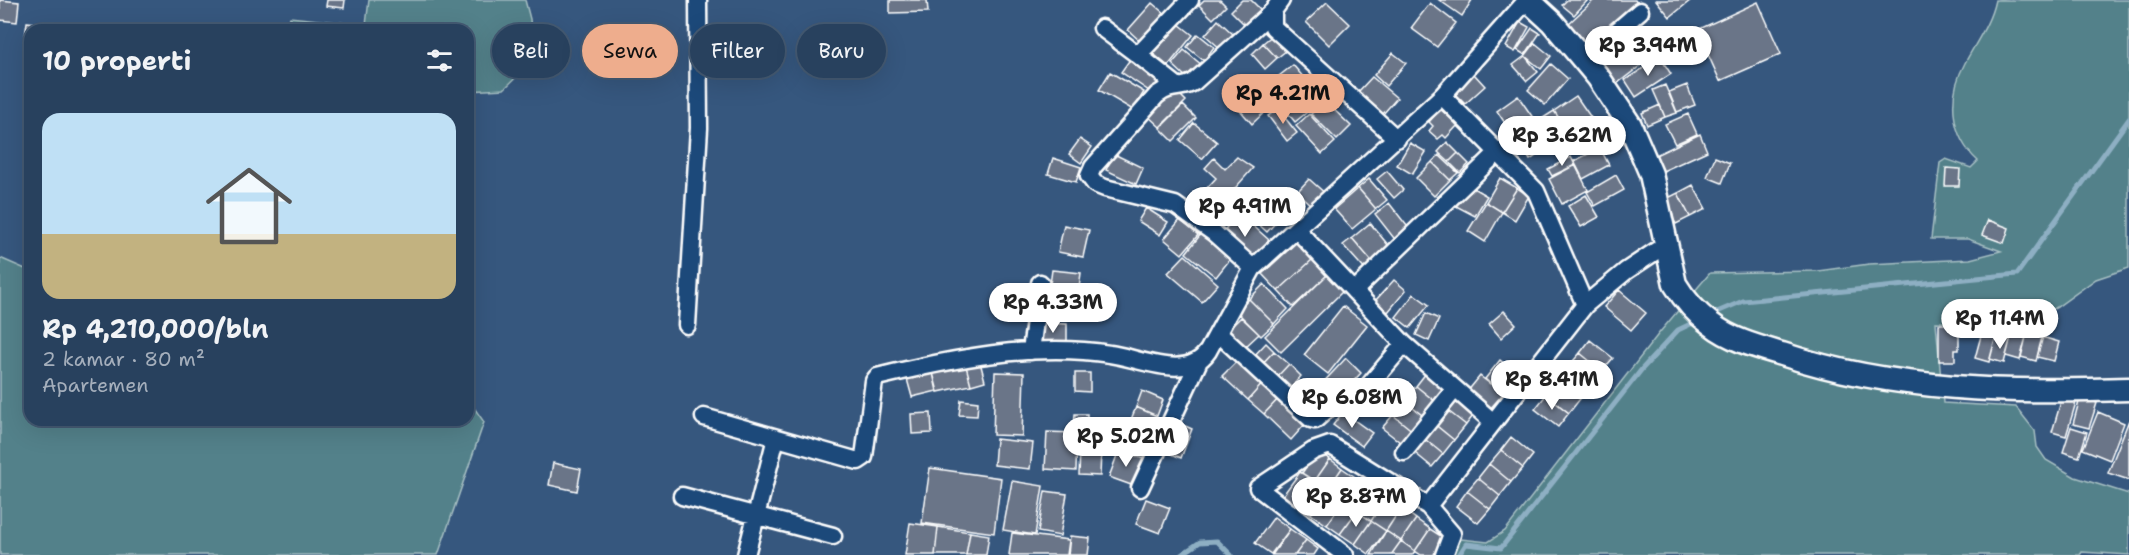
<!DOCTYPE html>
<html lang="id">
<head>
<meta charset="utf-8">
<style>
	body { margin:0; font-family:"Shantell Sans",sans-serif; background:#344c67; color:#f1f3f6; height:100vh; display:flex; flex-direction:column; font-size:22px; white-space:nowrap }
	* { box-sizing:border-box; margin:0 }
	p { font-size:20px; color:#a5afbc }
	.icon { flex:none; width:33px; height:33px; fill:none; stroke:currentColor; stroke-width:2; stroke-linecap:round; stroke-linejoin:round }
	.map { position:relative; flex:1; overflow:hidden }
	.sheet { position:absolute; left:24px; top:24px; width:450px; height:402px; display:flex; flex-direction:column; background:#28415e; border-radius:18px; box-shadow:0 6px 24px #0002,0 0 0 2px #445a73 }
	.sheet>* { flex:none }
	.banner { position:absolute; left:492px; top:24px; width:570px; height:54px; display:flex; gap:12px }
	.price { position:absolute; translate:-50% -51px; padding:0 14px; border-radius:21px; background:#fff; color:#222; font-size:20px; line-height:39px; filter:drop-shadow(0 2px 3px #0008) }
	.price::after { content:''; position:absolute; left:50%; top:36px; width:18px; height:14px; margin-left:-9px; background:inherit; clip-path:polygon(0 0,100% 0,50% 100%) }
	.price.selected { background:#eead8d; color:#111 }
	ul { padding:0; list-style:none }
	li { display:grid; align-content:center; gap:12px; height:318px; padding:0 18px }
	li+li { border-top:2px solid #445a73 }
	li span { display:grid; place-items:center; height:186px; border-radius:18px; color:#555 }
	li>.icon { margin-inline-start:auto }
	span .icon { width:108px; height:108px; fill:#fffc; stroke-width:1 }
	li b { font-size:26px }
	h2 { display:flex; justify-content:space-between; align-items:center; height:72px; padding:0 18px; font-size:26px }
	.chip { padding:0 21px; border-radius:27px; background:#28415e; box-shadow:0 6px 24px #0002,0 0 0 2px #445a73; font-size:21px; line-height:54px }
	.chip.selected { background:#eead8d; color:#111 }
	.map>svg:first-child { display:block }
</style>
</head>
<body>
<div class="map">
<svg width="2129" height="555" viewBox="0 0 2129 555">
	<rect width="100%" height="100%" fill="#36577e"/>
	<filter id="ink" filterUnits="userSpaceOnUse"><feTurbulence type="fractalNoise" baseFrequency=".0167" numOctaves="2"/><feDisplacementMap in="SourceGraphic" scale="12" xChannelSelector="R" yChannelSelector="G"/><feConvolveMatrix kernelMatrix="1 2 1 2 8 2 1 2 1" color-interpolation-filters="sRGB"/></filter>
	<g filter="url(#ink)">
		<path fill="#52818a" stroke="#a8c0c4" stroke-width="1.5" d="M369,0H525L530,19L533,61L504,89L468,91V30H286L290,17L366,25Z
			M1995,0H2129V268L2096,279L2057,307L2029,323L1936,322L1943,403L2016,407L2035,431L2037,447L2046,460L2075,477L2129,494V555L2082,552L2080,555H1452L1461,539L1488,542L1505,531L1660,332L1710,273L1818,271L1869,264L1970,259L2001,251L1968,239H1931L1940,163L1946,159L1971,168L1978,161C1950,136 1947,96 1965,63C1976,42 1990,24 1995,0Z
			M0,258L30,271V420H468V399L484,422L438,555H0Z"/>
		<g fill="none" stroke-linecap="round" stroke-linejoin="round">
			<path stroke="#8eafc3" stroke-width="5" d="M1710,315L1743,301L2017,274L2129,119
				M1181,555L1200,542L1217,541L1231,555
				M1459,555L1466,544L1501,548L1642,369L1678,330L1699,320"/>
		</g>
		<path fill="#6a7588" stroke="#fff" stroke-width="1.5" d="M0,0L19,2L17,22L0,20Z
			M327,0H345L344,8L326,6Z
			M890,0H927L928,12L890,13Z
			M1204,0H1220L1226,6L1213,19L1199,5Z
			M1242,0H1251L1261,10L1246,26L1231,11Z
			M1439,0H1472L1462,16Z
			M1567,0H1588L1574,15L1562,5Z
			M1594,0H1635L1637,3L1588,47L1568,24Z
			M1656,0H1691L1670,17Z
			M1327,2L1350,24L1329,45L1306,22Z
			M1758,2L1781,54L1720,81L1697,30Z
			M1152,3L1166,15L1141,42L1128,30Z
			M1430,3L1456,23L1437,47L1411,28Z
			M1218,20L1234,35L1222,50L1205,35Z
			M1175,21L1193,35L1168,66L1150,51Z
			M27,22L53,25L52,30H30V39L25,38Z
			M1520,22L1529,27L1515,52L1506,47Z
			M1532,28L1540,33L1525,55L1517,50Z
			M1198,34L1214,47L1204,61L1187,47Z
			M1273,35L1287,50L1277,58L1263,43Z
			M1624,35L1645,62L1614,86L1593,59Z
			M1263,43L1277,58L1265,69L1252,54Z
			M1535,43L1551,56L1541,69L1525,56Z
			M1184,50L1203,66L1190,81L1172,64Z
			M1393,53L1406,63L1386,86L1374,75Z
			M1525,56L1538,72L1527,81L1513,65Z
			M1660,57L1671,74L1636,97L1625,80Z
			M1131,58L1162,78L1152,93L1121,72Z
			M1551,64L1568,79L1545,105L1528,90Z
			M1293,65L1304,78L1285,94L1274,80Z
			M1110,72L1144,92L1133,110L1099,90Z
			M1474,74L1485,86L1465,104L1454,93Z
			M1372,77L1397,98L1383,114L1358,92Z
			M1665,85L1677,113L1665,117L1653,90Z
			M1687,85L1695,105L1677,112L1669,92Z
			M1304,88L1317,104L1295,122L1282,106Z
			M1174,89L1186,101L1160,127L1147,115Z
			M1260,92L1272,105L1252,124L1240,110Z
			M1518,96L1536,122L1514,137L1497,111Z
			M1576,96L1592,119L1570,134L1554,111Z
			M1325,101L1351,126L1337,140L1311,114Z
			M1183,105L1196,118L1173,141L1160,128Z
			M1660,105L1665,117L1647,125L1642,113Z
			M1278,109L1297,133L1287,141L1268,116Z
			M1440,109L1458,125L1446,138L1443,135L1438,139L1429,131L1433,126L1429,122Z
			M1554,111L1570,134L1559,141L1543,118Z
			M1309,114L1335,142L1322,154L1296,126Z
			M1688,114L1697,134L1675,144L1665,124Z
			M1543,118L1559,141L1530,160L1515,137Z
			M1194,123L1217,142L1202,159L1180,140Z
			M1700,134L1707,151L1654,175L1647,159Z
			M1080,139L1092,147L1081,163L1069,154Z
			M1447,142L1458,153L1449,162L1438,152Z
			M1410,143L1426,152L1412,174L1397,165Z
			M1600,148L1609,165L1583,179L1574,161Z
			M1458,153L1469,164L1460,173L1449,162Z
			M1114,154L1143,168L1136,184L1106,170Z
			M1439,155L1458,173L1450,180L1432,162Z
			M1237,157L1253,168L1214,212L1198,198L1216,178L1205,168L1214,158L1225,169Z
			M1571,157L1575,165L1552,176L1548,169Z
			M1715,157L1730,163L1722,183L1707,177Z
			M1053,158L1081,167L1076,182L1048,174Z
			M1432,162L1450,180L1434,196L1416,178Z
			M1575,165L1588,190L1562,204L1549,179Z
			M1946,168L1960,169L1959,186H1945Z
			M1387,171L1403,190L1394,198L1377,179Z
			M1616,175L1624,190L1595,206L1587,192Z
			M1500,178L1517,188L1502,212L1486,202Z
			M1309,179L1327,195L1315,209L1297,192Z
			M1369,179L1387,200L1376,209L1358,188Z
			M1468,185L1487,196L1475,216L1456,206Z
			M1693,185L1706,209L1690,217L1678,193Z
			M1249,188L1281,217L1267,232L1235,203Z
			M1358,188L1376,209L1352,229L1334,209Z
			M1517,188L1529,196L1515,220L1502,212Z
			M1678,193L1690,217L1676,224L1664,200Z
			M1586,195L1599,217L1581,227L1568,206Z
			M1486,202L1502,212L1485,242L1468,231Z
			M1389,203L1411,231L1397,242L1375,214Z
			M1146,208L1168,222L1160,235L1138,221Z
			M1239,213L1269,240L1250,262L1220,235Z
			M1180,220L1198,235L1182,254L1164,239Z
			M1988,220L2009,228L2004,243L1982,235Z
			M1370,223L1393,251L1375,265L1352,238Z
			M1064,225L1089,230L1083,257L1058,252Z
			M1201,234L1231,258L1216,277L1186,253Z
			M1352,238L1375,265L1367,272L1343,245Z
			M1297,242L1313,259L1278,291L1262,274Z
			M1185,255L1218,284L1202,302L1168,273Z
			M1313,259L1327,275L1293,307L1278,291Z
			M1052,270L1081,273L1077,303L1048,299Z
			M1327,275L1343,291L1281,352L1265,336Z
			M1394,280L1406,290L1388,312L1375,301Z
			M1264,284L1288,309L1274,324L1249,299Z
			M1619,290L1646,313L1631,330L1604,307Z
			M1414,294L1429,305L1410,328L1396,317Z
			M1249,299L1274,324L1261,336L1237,312Z
			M1343,306L1367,325L1328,374L1304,355Z
			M1504,311L1516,324L1501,338L1489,324Z
			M1426,313L1439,319L1429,341L1416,335Z
			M1241,317L1259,334L1244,348L1227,331Z
			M1038,323L1067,324V344L1038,343Z
			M1939,324H1959V350H1955V361H1939Z
			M2014,325L2028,329L2020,360L2006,356Z
			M2028,329L2044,333L2036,361L2021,357Z
			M1982,332L1996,336L1989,362L1975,358Z
			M1996,336L2010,340L2004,363L1990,359Z
			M2042,337L2059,342L2054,361L2037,357Z
			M1590,340L1613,358L1602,371L1580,353Z
			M1266,343L1274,351L1261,365L1253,357Z
			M1274,351L1289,364L1276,378L1261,365Z
			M1580,353L1602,371L1591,385L1568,367Z
			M1346,358L1361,373L1335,401L1319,387Z
			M1239,359L1264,382L1248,400L1222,376Z
			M1500,360L1518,375L1503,394L1485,379Z
			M980,362L985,381L971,385L966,366Z
			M1289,364L1301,376L1287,392L1276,378Z
			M966,366L971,385L938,392L933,373Z
			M1568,367L1591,385L1580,399L1557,381Z
			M995,372L1024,373L1022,436L993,435Z
			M933,373L937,391L912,397L907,379Z
			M1075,373H1090V392L1075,391Z
			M1426,373L1448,390L1437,403L1416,386Z
			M1480,376L1503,394L1489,410L1467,392Z
			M1557,381L1580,399L1569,413L1546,395Z
			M1264,382L1280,397L1264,414L1248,400Z
			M1416,386L1437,403L1426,418L1404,401Z
			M1142,391L1163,400L1157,416L1136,407Z
			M1454,394L1476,412L1466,425L1443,407Z
			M1546,395L1569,413L1558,427L1535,409Z
			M2063,395L2077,399L2066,436L2052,432Z
			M1280,397L1307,422L1291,440L1264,414Z
			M2080,398L2097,403L2089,428L2073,424Z
			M961,400L978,402L977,416L959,415Z
			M1404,401L1426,418L1414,432L1393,415Z
			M1136,407L1157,416L1151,430L1130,422Z
			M1443,407L1466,425L1454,440L1432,422Z
			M1343,412L1372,433L1362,446L1333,425Z
			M2098,412L2124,423L2110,460L2083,449Z
			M931,413L932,433L912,434L911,414Z
			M1075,414H1087V426H1074Z
			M1393,415L1414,432L1404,445L1382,428Z
			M1105,420L1114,421V432H1105Z
			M2129,420V480L2108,473Z
			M1130,422L1151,430L1145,446L1124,437Z
			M1176,422L1192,429L1181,458L1165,451Z
			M1432,422L1454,440L1443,454L1421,436Z
			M2071,427L2087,432L2079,457L2063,452Z
			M1047,432L1077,433L1076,471L1045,469Z
			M1421,436L1443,454L1432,467L1410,449Z
			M1511,437L1533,455L1523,468L1501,450Z
			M996,439L1033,443L1030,469L994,465Z
			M1080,450L1101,451L1100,476L1079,475Z
			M1119,450L1144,459L1134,486L1109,477Z
			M1501,450L1523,468L1511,482L1489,464Z
			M1317,451L1330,459L1314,482L1302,473Z
			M1330,459L1342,468L1327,490L1314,482Z
			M553,463L581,469L577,491L549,485Z
			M1489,464L1511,482L1500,496L1478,478Z
			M930,468L1001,478L994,533L922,523Z
			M1342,468L1358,479L1343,501L1327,490Z
			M1300,472L1313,480L1296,504L1283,495Z
			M1478,478L1500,496L1490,509L1467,491Z
			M1358,479L1372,488L1357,511L1343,501Z
			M1313,480L1327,490L1311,514L1296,504Z
			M1012,481L1043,486L1035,535L1003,530Z
			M1372,488L1386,498L1371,521L1357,511Z
			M1327,490L1343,501L1327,525L1311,514Z
			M1045,491L1067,494L1060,536L1038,532Z
			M1467,491L1490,509L1478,523L1456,506Z
			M1386,498L1401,508L1386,531L1371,521Z
			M1146,499L1170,508L1160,533L1136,524Z
			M1343,501L1357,511L1340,534L1327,525Z
			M1401,508L1416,519L1401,541L1386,531Z
			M1357,511L1371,521L1355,544L1340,534Z
			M1274,517L1290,529L1271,554L1255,543Z
			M1416,519L1430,529L1415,551L1401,541Z
			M1371,521L1386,531L1369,554L1355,544Z
			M910,523L938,527L935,555H905Z
			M938,527L970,532L966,555H935Z
			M1290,529L1306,540L1295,555H1272Z
			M1430,529L1447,540L1437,555H1421L1415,551Z
			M1386,531L1401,541L1391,555H1371Z
			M970,532L989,535L986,555H966Z
			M1012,533L1069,540L1067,555H1009Z
			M1070,536L1090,538L1088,555H1068Z
			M1306,540L1318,549L1314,555H1295Z
			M1401,541L1415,551L1412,555H1391Z"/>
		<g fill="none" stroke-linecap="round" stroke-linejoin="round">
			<g stroke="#fff" stroke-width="21">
				<path id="street" d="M1281,0L1273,11V27L1397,139
					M1102,28L1138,55
					M1582,61L1640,11
					M1176,85L1138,55L1190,0
					M1442,96L1536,191L1585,305
					M1297,230L1404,344L1492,421
					M1253,268L1214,233L1175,205L1105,188L1095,184L1089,176L1093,167L1157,95C1173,83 1181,90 1194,82L1273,11
					M1354,291L1498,152
					M687,325L699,128L698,0
					M1218,333L1311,419L1315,420L1339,399L1360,396L1404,344
					M1031,351L1040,283
					M704,417L858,461L864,457L874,381L877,377C951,359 1034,342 1110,354C1140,358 1187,382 1208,351L1253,268L1442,96L1527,0
					M1404,452L1455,389
					M1140,488L1198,363
					M682,496L833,536
					M1428,506L1452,534L1444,555
					M746,555L776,438
					M1345,555L1258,488L1313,451L1330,445L1428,506L1585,305L1626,271L1665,245"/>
			</g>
			<g stroke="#fff" stroke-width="27">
				<path id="secondary" d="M1528,0L1552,22L1598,77L1630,125L1651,174L1675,284C1684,299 1696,313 1711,324C1731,340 1758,347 1782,354C1894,391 2012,393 2129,389"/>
			</g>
			<use href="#street" stroke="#1f4a7a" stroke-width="16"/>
			<use href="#secondary" stroke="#1f4a7a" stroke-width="22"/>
		</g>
	</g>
</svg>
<b class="price" style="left:1648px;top:77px">Rp 3.94M</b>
<b class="price selected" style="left:1283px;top:125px">Rp 4.21M</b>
<b class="price" style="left:1562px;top:167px">Rp 3.62M</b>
<b class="price" style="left:1245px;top:238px">Rp 4.91M</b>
<b class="price" style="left:1053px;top:334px">Rp 4.33M</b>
<b class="price" style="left:2000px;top:350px">Rp 11.4M</b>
<b class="price" style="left:1552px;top:411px">Rp 8.41M</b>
<b class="price" style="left:1352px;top:429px">Rp 6.08M</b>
<b class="price" style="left:1126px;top:468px">Rp 5.02M</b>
<b class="price" style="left:1356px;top:528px">Rp 8.87M</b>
<div class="banner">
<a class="chip">Beli</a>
<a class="chip selected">Sewa</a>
<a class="chip">Filter</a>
<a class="chip">Baru</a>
</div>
<section class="sheet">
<h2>10 properti<svg class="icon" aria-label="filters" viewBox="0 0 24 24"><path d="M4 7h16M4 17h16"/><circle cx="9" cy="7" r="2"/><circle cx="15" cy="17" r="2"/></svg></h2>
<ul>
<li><span style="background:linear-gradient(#bfe0f5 65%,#c2b280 0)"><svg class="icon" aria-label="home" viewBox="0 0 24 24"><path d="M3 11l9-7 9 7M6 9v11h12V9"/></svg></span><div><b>Rp 4,210,000/bln</b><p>2 kamar · 80 m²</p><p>Apartemen</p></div></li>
</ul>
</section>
</div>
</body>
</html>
